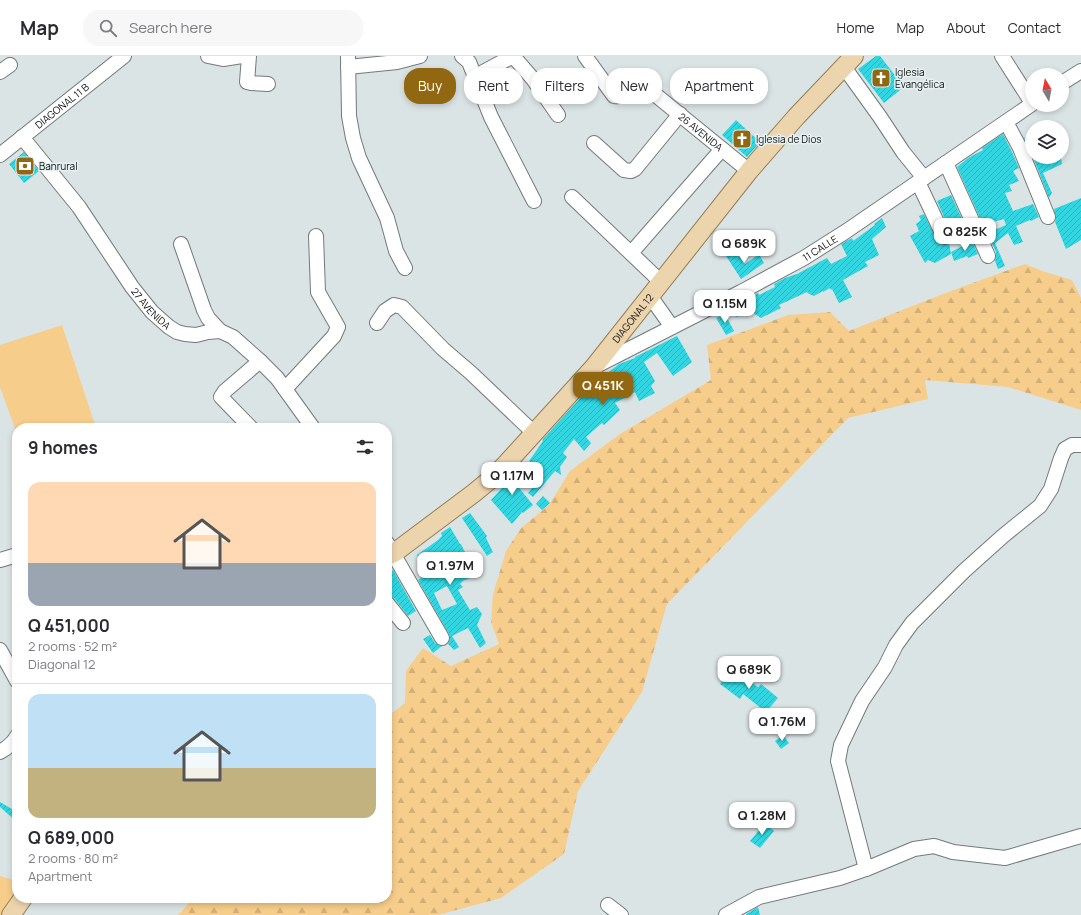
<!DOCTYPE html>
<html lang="en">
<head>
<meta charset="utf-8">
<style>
	body { margin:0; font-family:Manrope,sans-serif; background:#f7f7f7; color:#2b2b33; height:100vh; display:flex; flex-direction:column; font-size:15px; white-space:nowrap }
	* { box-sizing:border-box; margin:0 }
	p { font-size:13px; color:#7c7c81 }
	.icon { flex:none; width:22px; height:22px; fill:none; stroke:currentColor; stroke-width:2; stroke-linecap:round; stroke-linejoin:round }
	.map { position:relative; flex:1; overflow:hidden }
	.panel { position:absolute; left:12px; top:367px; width:380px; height:480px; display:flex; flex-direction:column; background:#fff; border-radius:16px; box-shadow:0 2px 6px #0003 }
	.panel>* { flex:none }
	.banner { position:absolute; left:404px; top:12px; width:380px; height:36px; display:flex; gap:8px }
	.needle { width:26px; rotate:350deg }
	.buttons { position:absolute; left:1025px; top:12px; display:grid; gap:8px }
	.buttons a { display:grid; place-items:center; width:44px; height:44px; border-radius:50%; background:#fff; box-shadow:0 2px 6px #0003; font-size:20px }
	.price { position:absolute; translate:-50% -34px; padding:0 9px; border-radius:8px; background:#fff; color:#222; font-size:13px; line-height:26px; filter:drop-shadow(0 1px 2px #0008) }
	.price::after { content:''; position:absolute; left:50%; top:24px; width:12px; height:9px; margin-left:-6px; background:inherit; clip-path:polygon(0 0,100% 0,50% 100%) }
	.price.on { background:#926712; color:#fff }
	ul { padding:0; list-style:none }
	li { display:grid; align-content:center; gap:8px; height:212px; padding:0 16px }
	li+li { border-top:1px solid #e1e1e2 }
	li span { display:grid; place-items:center; height:124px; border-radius:12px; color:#555 }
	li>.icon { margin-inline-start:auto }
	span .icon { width:72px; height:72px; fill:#fffc; stroke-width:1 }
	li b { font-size:17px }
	h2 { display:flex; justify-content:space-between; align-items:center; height:48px; padding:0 16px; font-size:17px }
	.pill { padding:0 14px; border-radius:16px; background:#fff; box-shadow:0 2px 6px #0003; font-size:14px; line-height:36px }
	.pill.on { background:#926712; color:#fff }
	header { display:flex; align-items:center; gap:24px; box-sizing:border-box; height:56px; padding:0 20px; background:#fff; border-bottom:1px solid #e1e1e2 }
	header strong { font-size:19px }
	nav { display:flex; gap:22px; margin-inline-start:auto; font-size:14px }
	.search { width:280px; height:36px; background:#f7f7f7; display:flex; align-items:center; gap:10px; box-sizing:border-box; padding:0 14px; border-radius:16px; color:#7c7c81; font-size:15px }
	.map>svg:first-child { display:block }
</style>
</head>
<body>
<header>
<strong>Map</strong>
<div class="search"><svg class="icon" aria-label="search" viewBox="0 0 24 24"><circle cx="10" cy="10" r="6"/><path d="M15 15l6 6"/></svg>Search here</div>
<nav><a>Home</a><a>Map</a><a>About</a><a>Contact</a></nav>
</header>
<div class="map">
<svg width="1081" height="859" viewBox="0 0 1081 859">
	<defs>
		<pattern id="forest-firs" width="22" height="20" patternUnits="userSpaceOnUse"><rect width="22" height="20" fill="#f7cd8b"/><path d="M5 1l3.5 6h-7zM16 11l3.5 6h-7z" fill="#d3af77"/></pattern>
		<pattern id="building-hatch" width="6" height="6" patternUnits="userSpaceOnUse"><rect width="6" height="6" fill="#32d5e0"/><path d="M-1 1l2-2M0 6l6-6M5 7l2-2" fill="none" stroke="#2bb6bf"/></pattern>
	</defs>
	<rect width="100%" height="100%" fill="#dbe4e5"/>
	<path fill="url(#forest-firs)" d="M1025,208L1045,216L1072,224L1081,242V354L1008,331L925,324L928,343L848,362L667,548L642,636L578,735L564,798L501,842L438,859H178L194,842H387V661L405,647L406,615L423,592L451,610L499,588L491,566L493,538L506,495L521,472L549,449L570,415L620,378L711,324L707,289L788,259L830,256L849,275L943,238Z"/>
	<path fill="#f7cd8b" d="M62,269L96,372H17V378L0,331V289Z
		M0,820L17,825V832L2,859H0Z"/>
	<path fill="url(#building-hatch)" fill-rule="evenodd" d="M876,0H880L904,31L884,47L858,13Z
		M736,64L760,86L747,101L722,79Z
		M1003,78L1012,96L1019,112L1013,115L1019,125L1009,129L1012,135L1005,137L1013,155L1033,148L1039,161L1031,165L1030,164L1016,170L1023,186L1014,189L1008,177L995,187L1005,210L998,213L995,205L996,200V196L986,175L989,173L990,176L1006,169L1004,163L983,169L957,111L968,102L983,94L982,92Z
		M1032,78V99L1024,82Z
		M24,96L39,115L24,127L9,108Z
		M1033,101H1061L1062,108L1043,117L1052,137L1049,142Z
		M951,139L967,174L952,179L937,145Z
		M1081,142V184L1066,193L1055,166L1056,162L1054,153Z
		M924,158L939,188L944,189L949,187L951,198L935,207L928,204L925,207L910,180L919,175L916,168L921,164L919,160Z
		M882,162L886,171L872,183L879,199L865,206L868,210L843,224L852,241L839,247L832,233L831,234L830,232L823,236V235L814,240L809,238L807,236L779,249L781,252L761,262L750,255L736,261L732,253L746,247L744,244L758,237L759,239L775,231L774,228L785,222L797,218L827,202L831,208L847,200L841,188L852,182L853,185L875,169L874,168Z
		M972,185L978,198L968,202L967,200L954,205L951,196Z
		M736,194L745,208L759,198L764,207L741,223L726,200Z
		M725,258L734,275L726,279L716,262Z
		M677,280L692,306L673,320L657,297L644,306L655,325L651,330L655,337L639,345L635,336L615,347L620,354L604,369L602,367L586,381L591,387L584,395L574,383L563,397L567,401L560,411L561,419L555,415L533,441L528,437L541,421L529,405L543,385L542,384L582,340L599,333L595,326L605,316L606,318L619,308L635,302V301Z
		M522,406L528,411L516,428L533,449L523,457L522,456L512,468L491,444L502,432L500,429L509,420V421Z
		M543,440L550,447L542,454L536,448Z
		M470,457L487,480L486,482L493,496L487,500L462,462Z
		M450,471L460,488H461L476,519L463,525L460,528L463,531L458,534L470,554L477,551L482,558L477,569L486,587L480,592L468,572L452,580L459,591L454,594L448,588L450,582L449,578L418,524L427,518L417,499L438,484L442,480L441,477ZM447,530L457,548L442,554L434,537Z
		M393,514L416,555L408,560L394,542L387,538V517Z
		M430,579L435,587L442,590L433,597L423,583Z
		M732,612L758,631L761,628L778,642L766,656L743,638L740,643L720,628Z
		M794,663L798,669L792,674L788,668Z
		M783,679L789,687L781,693L775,685Z
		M0,746L17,756V766L0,751Z
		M765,767L774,775L760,792L750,785Z
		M758,851L760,859H746V858Z"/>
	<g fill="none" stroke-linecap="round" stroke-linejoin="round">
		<g stroke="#727a7a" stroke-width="16">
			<g id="minor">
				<path d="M208,0L223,3L242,0"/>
				<path d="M249,0L247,26L251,27L268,28"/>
				<path d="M348,0L349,60L353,82L359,102L387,162L396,195L405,212"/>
				<path d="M462,0L469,6L491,61L534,145"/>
				<path d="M513,0L533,23L558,59"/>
				<path id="s1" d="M585,0L614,40C630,43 630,27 641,27L749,115"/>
				<path d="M1002,0L1032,47"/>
				<path d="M348,11L397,6L420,0"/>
				<path d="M844,11L880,61L903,96L924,122"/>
				<path d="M0,16L10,9"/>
				<path d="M474,21L513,0"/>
				<path d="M1062,27L1081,15"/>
				<path d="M1006,66L1020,92L1048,161"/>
				<path id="s2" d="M22,81L79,151L132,231L152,256L169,271L177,276L185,278L196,279L208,276L220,275L233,281L260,305L277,322L313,372"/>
				<path d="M594,87L624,114L631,115L635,113L680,58"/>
				<path id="s3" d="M0,99L124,0"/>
				<path d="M946,107L988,200"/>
				<path d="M918,126L944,181"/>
				<path d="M572,141L661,226"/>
				<path d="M181,188L204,254L208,262L220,275"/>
				<path d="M631,197L722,93"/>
				<path d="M650,240L672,271"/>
				<path d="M377,267L385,255L394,249L402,251L443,293L471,317L534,377"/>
				<path id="s4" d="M598,309L741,236L804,202L845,176L1032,48"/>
				<path d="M285,333L334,280L338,271L318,236L316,180"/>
				<path d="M251,372L221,341L225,335L260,305"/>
				<path d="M387,487L442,582"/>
				<path d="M0,504L17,499"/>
				<path d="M387,547L403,567"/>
				<path d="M0,594L17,625"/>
				<path d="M0,696C7,692 13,688 17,680"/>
				<path d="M866,813L838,705L841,689L862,645L885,611L896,589L912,567L964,515L1003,480L1040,450L1051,433L1061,402L1065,393L1072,389H1081"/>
				<path d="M608,849L621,859"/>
				<path d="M726,859L759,841L840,822L866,813L914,793L934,790L953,796L1005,802L1081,780"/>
			</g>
		</g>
		<g stroke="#967d53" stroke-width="20">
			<g id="major">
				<path id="s5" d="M387,500L394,497L474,437L491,423L506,408L594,311L749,115L796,61L854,0"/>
				<path d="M11,859L23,842"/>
			</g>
		</g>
		<use href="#minor" stroke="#fff" stroke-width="14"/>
		<use href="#major" stroke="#ecd4ad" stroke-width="18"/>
	</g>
	<defs>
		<g id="church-square" transform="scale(1)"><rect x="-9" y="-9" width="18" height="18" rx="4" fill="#926712" stroke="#e8f1f2"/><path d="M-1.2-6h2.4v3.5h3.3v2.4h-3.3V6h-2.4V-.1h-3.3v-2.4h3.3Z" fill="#fff"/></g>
		<g id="bank-square" transform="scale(1)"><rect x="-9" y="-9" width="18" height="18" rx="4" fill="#926712" stroke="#e8f1f2"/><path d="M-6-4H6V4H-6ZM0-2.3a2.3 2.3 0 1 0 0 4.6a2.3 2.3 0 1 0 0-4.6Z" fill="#fff"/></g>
	</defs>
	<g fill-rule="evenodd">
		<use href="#church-square" x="881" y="22"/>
		<use href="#church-square" x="742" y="83"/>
		<use href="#bank-square" x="25" y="110"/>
	</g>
	<g text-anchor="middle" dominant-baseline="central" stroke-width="3" stroke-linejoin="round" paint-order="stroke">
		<g font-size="10" fill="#0d1010" stroke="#e8f1f2" text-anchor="start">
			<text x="895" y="16">Iglesia<tspan x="895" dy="12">Evangélica</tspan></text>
			<text x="756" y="83">Iglesia de Dios</text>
			<text x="39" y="110">Banrural</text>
		</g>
		<g font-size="10" fill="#0d1010" stroke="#e8f1f2">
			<text stroke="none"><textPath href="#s3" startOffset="79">DIAGONAL 11 B</textPath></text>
			<text stroke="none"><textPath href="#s1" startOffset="158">26 AVENIDA</textPath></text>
			<text stroke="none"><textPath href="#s4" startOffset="251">11 CALLE</textPath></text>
			<text stroke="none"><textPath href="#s2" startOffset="215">27 AVENIDA</textPath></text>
			<text stroke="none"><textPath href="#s5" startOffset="344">DIAGONAL 12</textPath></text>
		</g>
	</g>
</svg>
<div class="buttons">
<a><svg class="needle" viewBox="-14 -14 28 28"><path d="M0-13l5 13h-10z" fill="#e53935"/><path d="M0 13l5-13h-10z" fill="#7c7c81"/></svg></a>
<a><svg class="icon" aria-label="layers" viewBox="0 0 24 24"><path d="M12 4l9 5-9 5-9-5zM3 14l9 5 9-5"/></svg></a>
</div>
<b class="price" style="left:965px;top:196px">Q 825K</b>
<b class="price" style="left:744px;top:208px">Q 689K</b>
<b class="price" style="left:725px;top:268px">Q 1.15M</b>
<b class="price on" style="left:603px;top:350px">Q 451K</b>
<b class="price" style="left:512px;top:440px">Q 1.17M</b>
<b class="price" style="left:450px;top:530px">Q 1.97M</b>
<b class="price" style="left:749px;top:634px">Q 689K</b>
<b class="price" style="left:782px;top:686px">Q 1.76M</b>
<b class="price" style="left:762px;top:780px">Q 1.28M</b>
<div class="banner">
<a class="pill on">Buy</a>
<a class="pill">Rent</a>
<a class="pill">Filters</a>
<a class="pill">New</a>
<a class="pill">Apartment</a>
</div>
<section class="panel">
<h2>9 homes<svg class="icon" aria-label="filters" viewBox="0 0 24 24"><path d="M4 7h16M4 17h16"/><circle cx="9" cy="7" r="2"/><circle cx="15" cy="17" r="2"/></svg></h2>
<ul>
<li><span style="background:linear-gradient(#ffd9b3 65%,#9aa5b1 0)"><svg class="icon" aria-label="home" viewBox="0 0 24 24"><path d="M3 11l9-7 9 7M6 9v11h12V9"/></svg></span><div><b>Q 451,000</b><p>2 rooms · 52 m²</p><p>Diagonal 12</p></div></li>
<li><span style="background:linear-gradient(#bfe0f5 60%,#c2b280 0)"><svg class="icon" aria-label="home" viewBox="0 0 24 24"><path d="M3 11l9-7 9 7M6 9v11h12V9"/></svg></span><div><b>Q 689,000</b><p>2 rooms · 80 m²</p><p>Apartment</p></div></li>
</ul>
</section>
</div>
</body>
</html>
